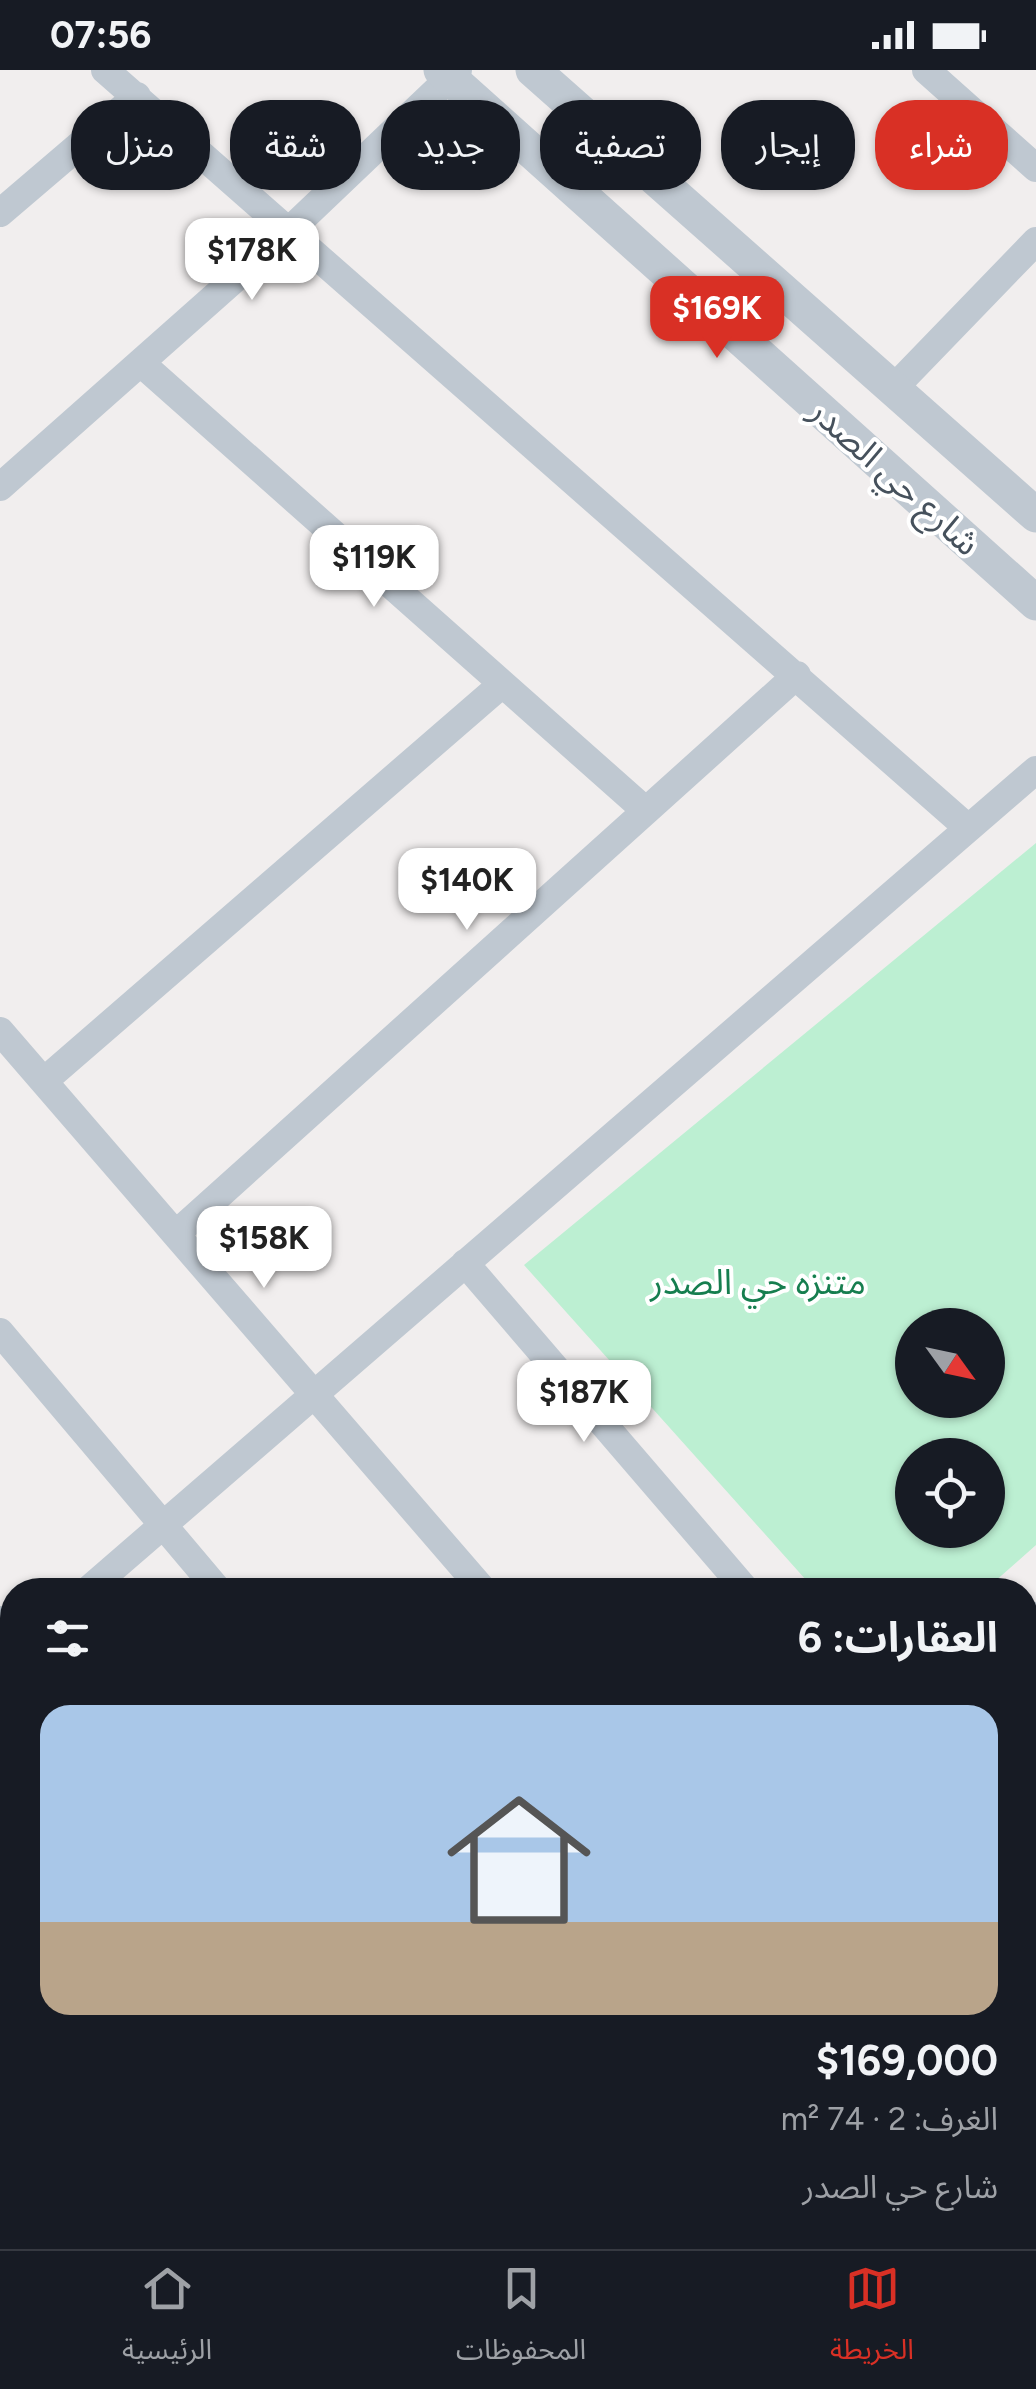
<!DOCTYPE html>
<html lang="ar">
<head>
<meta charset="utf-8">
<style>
	body { margin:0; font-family:Figtree,"Noto Sans Arabic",sans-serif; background:#20242c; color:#f1f3f6; direction:rtl; height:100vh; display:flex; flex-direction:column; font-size:38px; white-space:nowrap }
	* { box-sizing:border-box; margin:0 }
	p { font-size:32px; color:#9ea1a6 }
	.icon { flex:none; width:55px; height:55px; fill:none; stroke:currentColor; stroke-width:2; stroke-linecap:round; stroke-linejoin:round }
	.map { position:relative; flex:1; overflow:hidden; direction:ltr }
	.sheet { position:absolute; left:0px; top:1508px; width:1038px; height:672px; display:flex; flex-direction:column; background:#171b24; border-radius:40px 40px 0 0; box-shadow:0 2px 8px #0004; direction:rtl }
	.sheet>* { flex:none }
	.hud { position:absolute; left:30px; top:30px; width:978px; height:90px; direction:rtl; display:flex; gap:20px }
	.needle { width:65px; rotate:123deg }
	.fabs { position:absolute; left:895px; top:1238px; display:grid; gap:20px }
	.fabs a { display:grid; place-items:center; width:110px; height:110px; border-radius:50%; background:#171b24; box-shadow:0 2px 8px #0004; font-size:50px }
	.price { position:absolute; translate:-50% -85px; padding:0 22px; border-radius:20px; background:#fff; color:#222; font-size:32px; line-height:65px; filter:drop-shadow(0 2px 5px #0008) }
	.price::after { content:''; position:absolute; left:50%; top:60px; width:30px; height:22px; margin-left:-15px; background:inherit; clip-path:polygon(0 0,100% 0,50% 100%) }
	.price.on { background:#d93025; color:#fff }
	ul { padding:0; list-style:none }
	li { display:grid; align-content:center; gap:20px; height:530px; padding:0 40px }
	li span { display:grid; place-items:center; height:310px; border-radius:30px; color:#555 }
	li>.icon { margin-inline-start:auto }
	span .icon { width:180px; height:180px; fill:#fffc; stroke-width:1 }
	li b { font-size:42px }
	h2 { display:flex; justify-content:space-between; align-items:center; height:120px; padding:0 40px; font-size:42px }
	.chip { padding:0 35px; border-radius:40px; background:#171b24; box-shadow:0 2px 8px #0004; font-size:35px; line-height:90px }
	.chip.on { background:#d93025; color:#fff }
	.status { display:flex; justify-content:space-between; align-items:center; height:70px; padding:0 50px; background:#171b24; direction:ltr }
	.status svg { height:28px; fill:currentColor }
	.tab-bar { display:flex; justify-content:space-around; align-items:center; height:140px; border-top:2px solid #363941; background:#171b24; font-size:28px; color:#9ea1a6 }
	.tab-bar a { display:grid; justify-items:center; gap:5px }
	.tab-bar .on { color:#d93025 }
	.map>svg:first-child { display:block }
</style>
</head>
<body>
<div class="status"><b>07:56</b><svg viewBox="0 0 49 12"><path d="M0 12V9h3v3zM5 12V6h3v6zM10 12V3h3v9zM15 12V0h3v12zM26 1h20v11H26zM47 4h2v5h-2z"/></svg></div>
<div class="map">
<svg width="1036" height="2179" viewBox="0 0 1036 2179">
	<rect width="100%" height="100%" fill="#f1eeee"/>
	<path fill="#bcefd2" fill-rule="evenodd" d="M1036,773V1475L985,1520H815L524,1195ZM912,1255H988V1330H912ZM912,1385H988V1460H912Z"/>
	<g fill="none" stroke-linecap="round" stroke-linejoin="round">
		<path stroke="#bfc8d1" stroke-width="28" d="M105,0L968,758
			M926,0L1036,98
			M0,143L137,26
			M142,294L646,741
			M892,320L1036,171
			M0,417L290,160L458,0
			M0,961L483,1520
			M44,1011L501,615
			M176,1164L797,605
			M465,1193L746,1520
			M0,1262L218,1520
			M88,1520L1036,700
			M0,1550L12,1564
			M1025,1556L1036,1546
			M0,1596L12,1585
			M1025,1690L1036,1681
			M0,1855L12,1869
			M1025,2032L1036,2045
			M0,2156L21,2179
			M268,2168L278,2179
			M497,2168L507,2179
			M821,2168L831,2179
			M313,2179L326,2168
			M457,2179L470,2168"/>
		<path stroke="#bfc8d1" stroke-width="35" d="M441,0L1036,533
			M533,0L1036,445"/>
	</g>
	<g text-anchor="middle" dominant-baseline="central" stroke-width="8" stroke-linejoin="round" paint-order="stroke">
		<g font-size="35" fill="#46515c" stroke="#fff">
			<text transform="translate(895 407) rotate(42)">شارع حي الصدر</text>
		</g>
		<g font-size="35" fill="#167e4f" stroke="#fff">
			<text x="758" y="1212">متنزه حي الصدر</text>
		</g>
	</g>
</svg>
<div class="fabs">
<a><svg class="needle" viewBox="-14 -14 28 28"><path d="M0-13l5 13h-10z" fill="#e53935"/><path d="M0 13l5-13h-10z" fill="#9ea1a6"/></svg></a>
<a><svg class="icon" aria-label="locate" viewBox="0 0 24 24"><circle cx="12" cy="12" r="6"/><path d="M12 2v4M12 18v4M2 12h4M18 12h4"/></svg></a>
</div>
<b class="price" style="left:252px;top:233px">$178K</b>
<b class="price on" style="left:717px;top:291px">$169K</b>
<b class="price" style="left:374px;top:540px">$119K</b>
<b class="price" style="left:467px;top:863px">$140K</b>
<b class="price" style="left:264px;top:1221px">$158K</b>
<b class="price" style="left:584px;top:1375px">$187K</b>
<div class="hud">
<a class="chip on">شراء</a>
<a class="chip">إيجار</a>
<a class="chip">تصفية</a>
<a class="chip">جديد</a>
<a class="chip">شقة</a>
<a class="chip">منزل</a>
</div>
<section class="sheet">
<h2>العقارات: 6<svg class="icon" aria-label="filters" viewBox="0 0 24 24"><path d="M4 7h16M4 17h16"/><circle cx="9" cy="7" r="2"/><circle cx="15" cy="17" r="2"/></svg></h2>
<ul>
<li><span style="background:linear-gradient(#a9c7e8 70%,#b9a48a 0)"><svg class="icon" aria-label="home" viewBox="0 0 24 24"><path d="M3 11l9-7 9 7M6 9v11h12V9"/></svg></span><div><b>$169,000</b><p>الغرف: 2 · 74 m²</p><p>شارع حي الصدر</p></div></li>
</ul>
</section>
</div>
<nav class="tab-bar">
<a class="on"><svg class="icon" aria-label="map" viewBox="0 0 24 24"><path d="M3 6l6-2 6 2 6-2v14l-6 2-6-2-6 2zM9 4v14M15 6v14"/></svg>الخريطة</a>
<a><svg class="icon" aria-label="saved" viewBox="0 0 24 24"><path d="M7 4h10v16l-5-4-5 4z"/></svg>المحفوظات</a>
<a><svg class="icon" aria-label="home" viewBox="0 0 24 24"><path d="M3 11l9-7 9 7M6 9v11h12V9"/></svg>الرئيسية</a>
</nav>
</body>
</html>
